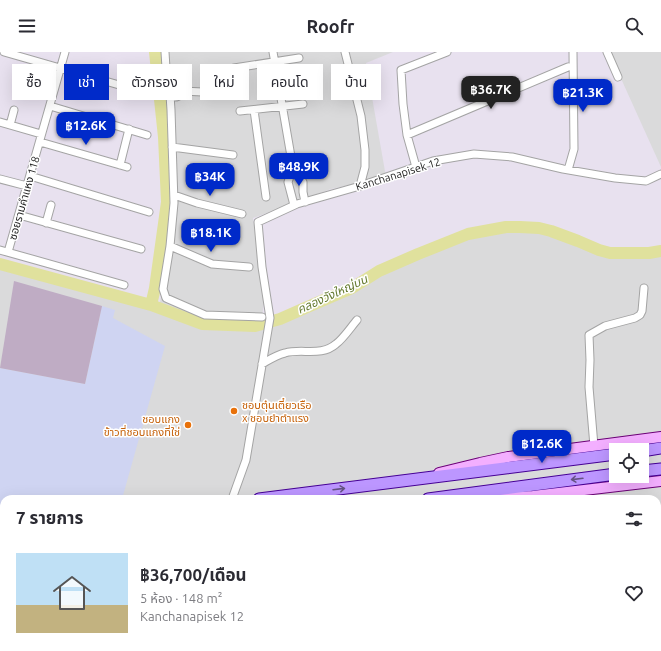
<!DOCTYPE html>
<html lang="th">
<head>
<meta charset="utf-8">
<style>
	body { margin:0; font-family:Ubuntu,"Noto Sans Thai",sans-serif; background:#f7f7f7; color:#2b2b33; height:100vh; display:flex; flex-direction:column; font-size:15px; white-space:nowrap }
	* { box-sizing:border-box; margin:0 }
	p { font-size:13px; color:#7c7c81 }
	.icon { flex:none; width:22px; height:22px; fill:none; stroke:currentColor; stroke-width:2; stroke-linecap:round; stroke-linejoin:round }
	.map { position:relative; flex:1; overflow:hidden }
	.details { position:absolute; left:0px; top:443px; width:661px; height:156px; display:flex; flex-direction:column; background:#fff; border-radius:12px 12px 0 0; box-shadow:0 4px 16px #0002 }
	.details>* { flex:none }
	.hud { position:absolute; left:12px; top:12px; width:400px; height:36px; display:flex; gap:8px }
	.fabs { position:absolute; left:609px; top:391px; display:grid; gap:8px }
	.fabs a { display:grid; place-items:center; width:40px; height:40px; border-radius:0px; background:#fff; box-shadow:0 4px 16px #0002; font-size:20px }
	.price { position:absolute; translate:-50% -34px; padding:0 9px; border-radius:8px; background:#002ac9; color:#fff; font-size:13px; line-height:26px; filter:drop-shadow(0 1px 2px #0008) }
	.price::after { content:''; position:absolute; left:50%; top:24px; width:12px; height:9px; margin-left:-6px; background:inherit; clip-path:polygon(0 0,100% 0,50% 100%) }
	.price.active { background:#222; color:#fff }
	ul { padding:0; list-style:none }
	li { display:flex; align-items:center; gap:12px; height:100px; padding:0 16px }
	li+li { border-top:1px solid #e1e1e2 }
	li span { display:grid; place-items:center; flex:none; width:112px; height:80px; border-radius:0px; color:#555 }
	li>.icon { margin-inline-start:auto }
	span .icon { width:48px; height:48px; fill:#fffc; stroke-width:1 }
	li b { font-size:17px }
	h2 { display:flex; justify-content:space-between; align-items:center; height:48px; padding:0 16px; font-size:17px }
	.tag { padding:0 14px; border-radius:0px; background:#fff; box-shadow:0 4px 16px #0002; font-size:14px; line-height:36px }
	.tag.active { background:#002ac9; color:#fff }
	header { display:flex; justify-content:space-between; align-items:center; height:52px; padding:0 16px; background:#fff; font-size:18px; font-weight:600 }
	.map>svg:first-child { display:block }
</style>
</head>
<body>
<header><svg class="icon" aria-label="menu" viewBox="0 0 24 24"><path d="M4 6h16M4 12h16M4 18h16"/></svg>Roofr<svg class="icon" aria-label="search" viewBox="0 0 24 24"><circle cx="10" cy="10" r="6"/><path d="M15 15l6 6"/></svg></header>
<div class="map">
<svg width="661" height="599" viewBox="0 0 661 599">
	<rect width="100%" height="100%" fill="#e8e1ef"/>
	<path fill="#dadadb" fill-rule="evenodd" d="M161,0H393L366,11L386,125L331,137L253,166L264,250L262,265L243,270H254L278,263L304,253L350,232L377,216L417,198L467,178L506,171H520L539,172L552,176L580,186L600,195L611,198L648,197L661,195V599H0V208L160,251L174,151ZM616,398H642V424H616ZM4,447H657V595H4Z
		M609,0H661V115Z"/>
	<path fill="#cfd4f2" d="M102,254L115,258L113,266L165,294L122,447H4V463H0V316L85,332Z"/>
	<path fill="#bfacc4" d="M14,229L102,254L85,332L0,316Z"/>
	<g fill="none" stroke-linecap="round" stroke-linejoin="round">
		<path stroke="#e0e19d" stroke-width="12" d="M0,212L151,253L202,272L255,274L280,267L305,256L352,236L379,219L418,202L468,182L506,175H520L539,176L551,179L578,189L599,198L610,201H649L661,199
			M151,253L155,236L167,150L164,85L155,0"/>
		<g stroke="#a4a4a4" stroke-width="9">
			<path id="street" d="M4,0L140,39
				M165,0L166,16L170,33
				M273,0L293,116L303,130V140L305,150
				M345,0L361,64L365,98V115L360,134
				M607,0L618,25
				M234,16L299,6
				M168 38a7 7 0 1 1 14 0a7 7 0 1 1-14 0Z
				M182,39L223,41
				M170,43L171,58L174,151L170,194L163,237L166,246L205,263L262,265
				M50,54L147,83
				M254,58L266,145
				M240,59L303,52
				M0,70L41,82
				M10,73L14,58
				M407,83L568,15
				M40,90L127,115
				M172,95L233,103
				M120,113L129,77
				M416,115L407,83L403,52L401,18L447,0
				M293,116L288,130L294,153
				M568,118L574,97L573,0
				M30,124L149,160
				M0,127L27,134
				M174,143L197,151L242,162
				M19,163L141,197
				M46,171L51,153
				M170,194L212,212L249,215
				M0,198L124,233
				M8,200L65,0
				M262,312C269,308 276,303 285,301C302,296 321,305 336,292C343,287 351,275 357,268
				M594,394L589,335L590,308L589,283L605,274L635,266L640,263L642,259L644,236
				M232,447L246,408L270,266L262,215L258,170L297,152L360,134L433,109L474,102L512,105L563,117L615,126L646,129L661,122
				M335,595L336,599
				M446,595L462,599"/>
		</g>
		<g stroke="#6c0077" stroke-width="12">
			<path id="secondary" d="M439,421L480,411L508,405L661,385
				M481,447L533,444L661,429
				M299,599L300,595"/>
		</g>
		<g stroke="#450095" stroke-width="13">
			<path id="primary" d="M642,399L661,396
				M642,419L661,417
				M259,447L616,402
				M428,447L616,422
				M0,480L4,479
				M0,496L4,495"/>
		</g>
		<use href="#street" stroke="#fff" stroke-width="7"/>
		<use href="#secondary" stroke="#f3afff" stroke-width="10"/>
		<use href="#primary" stroke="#bc96ff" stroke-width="11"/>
	</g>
	<defs><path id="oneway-shaft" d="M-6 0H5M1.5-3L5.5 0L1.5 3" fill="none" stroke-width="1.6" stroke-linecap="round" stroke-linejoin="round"/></defs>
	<g stroke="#655383">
		<use href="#oneway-shaft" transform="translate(577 427) rotate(173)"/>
		<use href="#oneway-shaft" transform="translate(339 437) rotate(-7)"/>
	</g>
	<g fill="#e8710a" stroke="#fff" stroke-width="1.5">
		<circle cx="234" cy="359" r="4"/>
		<circle cx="188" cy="373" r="4"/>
	</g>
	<g text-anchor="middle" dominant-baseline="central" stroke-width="3" stroke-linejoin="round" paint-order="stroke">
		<g font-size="11" fill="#1d1d1d" stroke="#fff">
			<text transform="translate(398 122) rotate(-17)">Kanchanapisek 12</text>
			<text transform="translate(24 146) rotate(-74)">ซอยรามคำแหง 118</text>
		</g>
		<g font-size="11" fill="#c56008" stroke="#fff" text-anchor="start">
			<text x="242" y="353">ชอบตุ๋นเตี๋ยวเรือ<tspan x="242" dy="13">x ชอบยำตำแรง</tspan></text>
			<text x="180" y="367" text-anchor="end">ชอบแกง<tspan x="180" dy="13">ข้าวที่ชอบแกงที่ใช่</tspan></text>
		</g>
		<g font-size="12" font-style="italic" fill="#667b30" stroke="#fff">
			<text transform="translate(332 242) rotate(-25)">คลองวังใหญ่บน</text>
		</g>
	</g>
</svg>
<div class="fabs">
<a><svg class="icon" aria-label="locate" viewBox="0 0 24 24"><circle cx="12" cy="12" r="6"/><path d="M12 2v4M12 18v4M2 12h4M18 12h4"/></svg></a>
</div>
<b class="price active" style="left:491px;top:58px">฿36.7K</b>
<b class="price" style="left:583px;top:61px">฿21.3K</b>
<b class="price" style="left:86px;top:94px">฿12.6K</b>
<b class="price" style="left:299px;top:135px">฿48.9K</b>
<b class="price" style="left:210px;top:145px">฿34K</b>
<b class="price" style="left:211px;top:201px">฿18.1K</b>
<b class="price" style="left:542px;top:412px">฿12.6K</b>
<div class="hud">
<a class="tag">ซื้อ</a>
<a class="tag active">เช่า</a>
<a class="tag">ตัวกรอง</a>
<a class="tag">ใหม่</a>
<a class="tag">คอนโด</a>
<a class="tag">บ้าน</a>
</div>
<section class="details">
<h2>7 รายการ<svg class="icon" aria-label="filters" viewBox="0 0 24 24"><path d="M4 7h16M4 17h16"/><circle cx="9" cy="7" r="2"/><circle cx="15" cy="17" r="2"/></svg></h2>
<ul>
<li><span style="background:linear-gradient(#bfe0f5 65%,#c2b280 0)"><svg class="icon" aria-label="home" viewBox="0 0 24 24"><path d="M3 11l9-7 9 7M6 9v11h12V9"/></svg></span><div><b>฿36,700/เดือน</b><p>5 ห้อง · 148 m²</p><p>Kanchanapisek 12</p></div><svg class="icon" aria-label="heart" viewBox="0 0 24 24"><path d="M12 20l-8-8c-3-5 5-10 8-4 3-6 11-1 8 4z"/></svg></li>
</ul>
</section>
</div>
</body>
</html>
